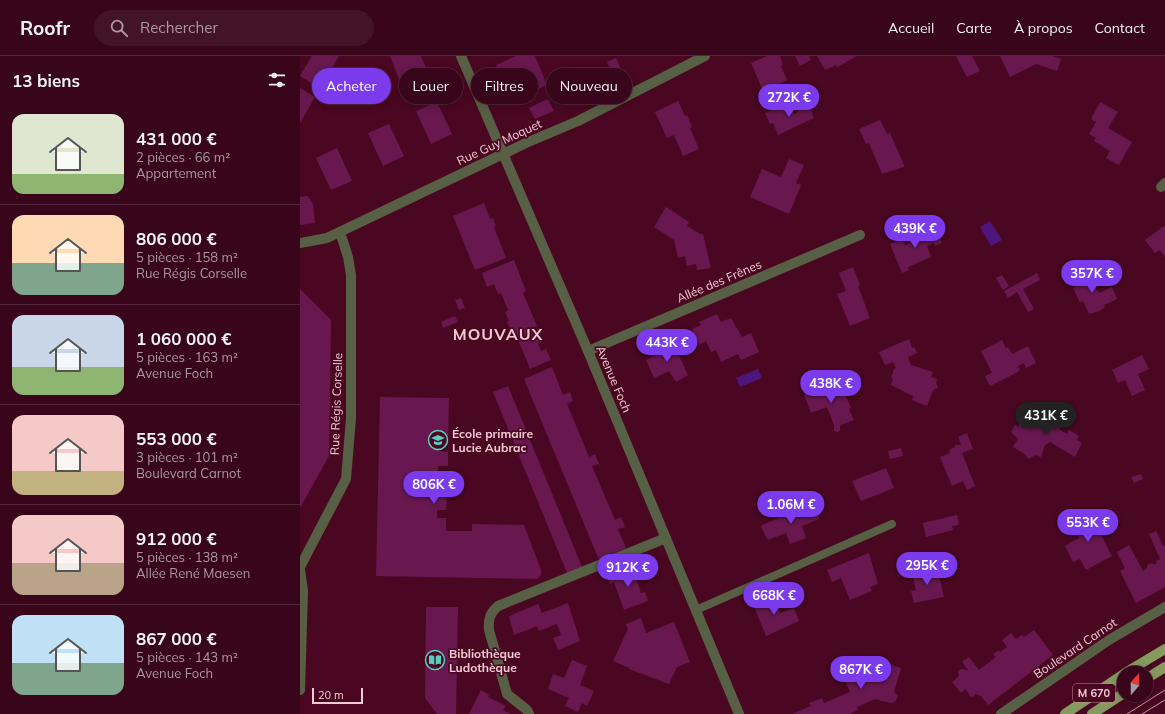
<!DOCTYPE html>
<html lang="fr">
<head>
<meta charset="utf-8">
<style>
	body { margin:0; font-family:Mulish,sans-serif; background:#431327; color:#f1f3f6; height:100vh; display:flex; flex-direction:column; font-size:15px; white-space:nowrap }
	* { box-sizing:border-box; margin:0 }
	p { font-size:13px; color:#ab99a2 }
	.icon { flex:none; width:22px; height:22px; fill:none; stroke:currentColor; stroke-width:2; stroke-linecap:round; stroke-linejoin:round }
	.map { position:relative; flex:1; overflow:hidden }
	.drawer { display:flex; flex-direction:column; background:#38051a; width:300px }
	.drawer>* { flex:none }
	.banner { position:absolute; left:12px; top:12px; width:380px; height:36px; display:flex; gap:8px }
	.needle { width:26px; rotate:20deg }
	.controls { position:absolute; left:817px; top:610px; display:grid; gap:8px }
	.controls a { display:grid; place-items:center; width:36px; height:36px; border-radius:50%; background:#38051a; box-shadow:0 2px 10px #0003,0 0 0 1px #522639; font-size:20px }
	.scale { position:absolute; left:12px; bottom:10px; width:51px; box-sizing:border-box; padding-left:4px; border:2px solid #f3c9d3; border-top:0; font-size:11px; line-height:14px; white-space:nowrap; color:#f3c9d3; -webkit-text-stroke:3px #4a0722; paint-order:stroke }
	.price { position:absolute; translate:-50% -34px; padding:0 9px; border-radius:14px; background:#7c3aed; color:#fff; font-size:13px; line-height:26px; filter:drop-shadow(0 1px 2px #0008) }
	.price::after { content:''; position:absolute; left:50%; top:24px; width:12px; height:9px; margin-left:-6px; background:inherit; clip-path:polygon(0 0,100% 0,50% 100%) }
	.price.active { background:#222; color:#fff }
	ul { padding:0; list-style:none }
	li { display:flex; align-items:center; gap:12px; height:100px; padding:0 12px }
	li+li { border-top:1px solid #522639 }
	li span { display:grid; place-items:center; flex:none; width:112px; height:80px; border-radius:12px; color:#555 }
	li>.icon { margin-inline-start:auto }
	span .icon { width:48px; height:48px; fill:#fffc; stroke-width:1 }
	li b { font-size:17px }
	h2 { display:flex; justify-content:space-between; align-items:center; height:48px; padding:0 12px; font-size:17px }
	.chip { padding:0 14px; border-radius:18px; background:#38051a; box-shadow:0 2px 10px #0003,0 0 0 1px #522639; font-size:14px; line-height:36px }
	.chip.active { background:#7c3aed; color:#fff }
	header { display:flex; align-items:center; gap:24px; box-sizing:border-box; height:56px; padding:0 20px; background:#38051a; border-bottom:1px solid #522639 }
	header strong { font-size:19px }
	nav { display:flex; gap:22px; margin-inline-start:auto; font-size:14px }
	.search { width:280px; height:36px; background:#431327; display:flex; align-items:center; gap:10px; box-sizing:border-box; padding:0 14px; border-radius:22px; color:#ab99a2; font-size:15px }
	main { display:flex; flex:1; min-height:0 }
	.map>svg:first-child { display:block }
</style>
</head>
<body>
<header>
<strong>Roofr</strong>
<div class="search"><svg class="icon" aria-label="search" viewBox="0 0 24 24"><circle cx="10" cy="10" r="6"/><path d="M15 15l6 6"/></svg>Rechercher</div>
<nav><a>Accueil</a><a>Carte</a><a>À propos</a><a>Contact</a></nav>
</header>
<main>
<section class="drawer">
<h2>13 biens<svg class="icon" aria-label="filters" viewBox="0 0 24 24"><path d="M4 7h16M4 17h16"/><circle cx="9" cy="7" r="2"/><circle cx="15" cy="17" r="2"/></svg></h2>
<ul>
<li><span style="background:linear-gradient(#dfe7d0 75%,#8fb573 0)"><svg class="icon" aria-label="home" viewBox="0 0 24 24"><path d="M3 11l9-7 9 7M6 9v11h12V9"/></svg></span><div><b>431 000 €</b><p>2 pièces · 66 m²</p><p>Appartement</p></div></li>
<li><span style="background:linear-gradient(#ffd9b3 60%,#7fa58c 0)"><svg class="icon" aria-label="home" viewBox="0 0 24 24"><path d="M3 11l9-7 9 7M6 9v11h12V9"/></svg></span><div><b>806 000 €</b><p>5 pièces · 158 m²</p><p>Rue Régis Corselle</p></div></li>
<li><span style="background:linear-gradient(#c9d6e8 65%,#8fb573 0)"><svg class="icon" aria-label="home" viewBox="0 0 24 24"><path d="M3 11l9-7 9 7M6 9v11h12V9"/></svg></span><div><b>1 060 000 €</b><p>5 pièces · 163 m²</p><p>Avenue Foch</p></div></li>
<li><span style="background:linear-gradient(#f6c9c9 70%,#c2b280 0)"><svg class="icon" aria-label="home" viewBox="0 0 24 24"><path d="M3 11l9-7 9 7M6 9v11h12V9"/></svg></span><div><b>553 000 €</b><p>3 pièces · 101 m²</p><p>Boulevard Carnot</p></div></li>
<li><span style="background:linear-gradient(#f6c9c9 60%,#b9a48a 0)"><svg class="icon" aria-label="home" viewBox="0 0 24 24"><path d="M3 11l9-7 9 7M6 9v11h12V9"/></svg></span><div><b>912 000 €</b><p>5 pièces · 138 m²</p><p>Allée René Maesen</p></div></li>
<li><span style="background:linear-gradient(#bfe0f5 60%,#7fa58c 0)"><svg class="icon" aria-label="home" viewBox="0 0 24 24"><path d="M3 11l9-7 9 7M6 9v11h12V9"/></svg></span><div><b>867 000 €</b><p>5 pièces · 143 m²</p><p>Avenue Foch</p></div></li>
</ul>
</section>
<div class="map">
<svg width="865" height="658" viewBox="0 0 865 658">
	<rect width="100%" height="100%" fill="#4a0722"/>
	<path fill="#4e167d" d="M690,165L702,184L691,190L680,171Z
		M458,313L462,322L440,331L436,322Z"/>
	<path fill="#68184f" d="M12,0H39L20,32L0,20Z
		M90,0H121L126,12L120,14L126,28L104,36Z
		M216,0H235L247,29L230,37L227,34L221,36L219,31L207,36L196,9Z
		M467,0H480L483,9L481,10L487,24L463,35L451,7Z
		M495,0H509L511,4L500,10Z
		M517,0H557L537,11L536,9L525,14Z
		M656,0H672L680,15L667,21Z
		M700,0H752L761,3L757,15L736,8L710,21Z
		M316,2L321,13L312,18L307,6Z
		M0,32L15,41L0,67Z
		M248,43L254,55L235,63L229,52Z
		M378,45L385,60L387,59L392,71L390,72L399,93L383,100L374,79L367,82L355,56Z
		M137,46L152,78L131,88L116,55Z
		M800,46L818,56L808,72L832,86L819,109L806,102L810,95L794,85L796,82L789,78L796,66L791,63Z
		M490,47L494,58L498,56L497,54L509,49L514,62L478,79L473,67L470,68L465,57Z
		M580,64L587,78L590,77L604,109V111L582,118L569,87L566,88L559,73Z
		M89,68L104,100L83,110L68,77Z
		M37,92L52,125L31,134L16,102Z
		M489,103L504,109L496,127L501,129L489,158L450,141L462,113L481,121Z
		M8,140L13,148L15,167L0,169V141Z
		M184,147L190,163L193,162L196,170L194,171L206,202L175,214L153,160Z
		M366,151L389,166L387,170L400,178H403L411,212L397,214L396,208L387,210L385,200L378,202L374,184L354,171Z
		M635,170L642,187L635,190L634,187L627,190L631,201L608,211L609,214L602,217L590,188L603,183L605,189L623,181L621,175Z
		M864,170L865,171V201L860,194L855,197L845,184Z
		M214,204L226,235L223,237L237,270L232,272L234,277L237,275L242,286L238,287L241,295L246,293L251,304L230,313L217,281L214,283L207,266L209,265L205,256L208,254L201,237L198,238L194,228L187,231L182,217Z
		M553,211L560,229L558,230L570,262L550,270L537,238L546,235L539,217Z
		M787,216L793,228L795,227L796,230V235L798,234L799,237L812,231L817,243L804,249L805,251L800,255L789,258L783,245L780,246L773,232L776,230L773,223Z
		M737,217L740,224L723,233L734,253L728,256L717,236L708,242L704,235Z
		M702,219L709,230L703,234L696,222Z
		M0,233L31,264L29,400L0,452Z
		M161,242L165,252L159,254L155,244Z
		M417,258L421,266L431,262L442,281L451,277L459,296L441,304L438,298L421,306L416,294L411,296L406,285L399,289L392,273L401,269L399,266Z
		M155,260L158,266L143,272L141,266Z
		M609,283L612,292L614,291L617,297L608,301L611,309L633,316L631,321L637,323L636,326L638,332L633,334L627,350L612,344L613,340L591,329L593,323L591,322L594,313L596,312L593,306L585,309L579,296Z
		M702,284L706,292L708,291L712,298L728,290L736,307L726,312L724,307L718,310L720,314L716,317L690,330L685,320L692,317L681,295Z
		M371,286L376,298L378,297L388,319L376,326L369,315L354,322L346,304L356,299L353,293Z
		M842,299L849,313L838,318L845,334L832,340L825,324L818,327L812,314Z
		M252,311L263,339L270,336L273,345L267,348L289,401L295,398L299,408L292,410L315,464L321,461L325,471L318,473L326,492L299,504L224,323Z
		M539,325L551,352L549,353L554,364L540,369V375L537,376L534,375V369L527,351L511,357L504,338Z
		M208,330L282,511L267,517L193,336Z
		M80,341L149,342L148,388H139V395L148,396V410H138V417H147V431H138V440H147L146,454H137V462H146V475H172V468L224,469L241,514V519L237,523L76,520Z
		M758,349L769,356L759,373L767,378L769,374L779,380L777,384L782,387L775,401L750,386L745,389L741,401L736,399L728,403L725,398L713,391L718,383L711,376L715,369L718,371L722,364L729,368L738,362L746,376L751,368L748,366Z
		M667,377L673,393L662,397L675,430L667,434L663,425L652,430L640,401L650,397L649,394L655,391V389H661L658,381Z
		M601,392L603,400L590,403L588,395Z
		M586,412L594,432L561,445L552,425Z
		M841,418L843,423L834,427L831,421Z
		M513,448L519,463L502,470L506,482L490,488L486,477L468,484L461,471L462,469Z
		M789,456L812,500L786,514L780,503L773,506L765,490L779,482L771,465Z
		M657,459L659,469L652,470L653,474L626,481L623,467Z
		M856,475L863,490L865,489V531L836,547L820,515L825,512L817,496L829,489L843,515L847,512V509L852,507L854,509L857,507L856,505L860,503L849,478Z
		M569,497L578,528L570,531L572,535L550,544L541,522L532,526L527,514Z
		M332,510L341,537L345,536L348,545L324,554L314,526L310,528L306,520Z
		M637,511L644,541L614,547L611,535L616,534L612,517L616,516L617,520L624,518L623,514Z
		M473,540L480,557L494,552L499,565L466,580L453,548Z
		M268,547L280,585L258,594L253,582L261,579L257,568L239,575L237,570L214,579L209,560L238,548L242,557Z
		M126,551H158L156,658H137L125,642Z
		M341,562L346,577L374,566L390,606L377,611L369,628L329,613V612L313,605L328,573L326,568Z
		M734,574L753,599L688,649L681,640L675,638L673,641L670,640L666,633L661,637L652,626L659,620L658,616L660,613L668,614L662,606L669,601L679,614L696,601L693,598L699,594L700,596L707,591L702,584L711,577L716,583L722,579L724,581Z
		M272,604L287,610L280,629L294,635L287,650L282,647L278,656L265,650L269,642L248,633L253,618L264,622Z
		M574,604L601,612L594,636L598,640L595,646L590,647L575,643L557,651L558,654L550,658H492L511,650L509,647L522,642L524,647L550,636L542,617Z
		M181,634L189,639L188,641L206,650L203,654L211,658H169Z"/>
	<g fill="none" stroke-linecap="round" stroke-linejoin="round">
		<path stroke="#576044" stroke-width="8" d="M396,554L592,468"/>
		<path stroke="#576044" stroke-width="10" d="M861,131L865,127
			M288,295L560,179
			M0,511L46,423L51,362V219L48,201L40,176
			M0,514L3,535L0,634
			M229,658L227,654L207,638L189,574C188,563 190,557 198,550L366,482"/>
		<path stroke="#576044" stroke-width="10" d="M161,0L288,295L439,658
			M0,187L27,182L226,87L278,65L405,0
			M701,658L809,584L865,551"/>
		<path stroke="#86995f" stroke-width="10" d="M825,617L865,593
			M846,623L865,611
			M765,658L824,618
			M792,658L824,637"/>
		<path stroke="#c594a2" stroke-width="1" d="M827,658L865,634
			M842,658L865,644"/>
	</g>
	<defs>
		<g id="school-ring" transform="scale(1)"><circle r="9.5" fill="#4a0722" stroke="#59cebe" stroke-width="1.5"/><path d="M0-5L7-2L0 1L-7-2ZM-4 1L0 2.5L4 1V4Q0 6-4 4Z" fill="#59cebe"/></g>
		<g id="library-ring" transform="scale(1)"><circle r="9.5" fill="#4a0722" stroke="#59cebe" stroke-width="1.5"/><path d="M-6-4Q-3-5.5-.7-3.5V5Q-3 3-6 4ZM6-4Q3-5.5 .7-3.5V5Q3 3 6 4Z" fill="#59cebe"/></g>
	</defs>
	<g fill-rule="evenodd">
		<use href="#school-ring" x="138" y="384"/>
		<use href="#library-ring" x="135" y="604"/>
	</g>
	<g text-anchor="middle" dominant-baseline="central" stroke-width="3.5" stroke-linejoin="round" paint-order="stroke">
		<rect fill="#4a0722" stroke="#c08f9e" stroke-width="1" x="773" y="628" width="42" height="18" rx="3"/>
		<g font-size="11" font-weight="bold" fill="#f3c9d3">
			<text x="794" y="637">M 670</text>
		</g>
		<g font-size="12" fill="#f3c9d3" stroke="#4a0722">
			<text transform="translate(199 86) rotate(-25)">Rue Guy Moquet</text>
			<text transform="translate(419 225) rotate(-23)">Allée des Frênes</text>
			<text transform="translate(314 323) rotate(67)">Avenue Foch</text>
			<text transform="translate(36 348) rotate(-88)">Rue Régis Corselle</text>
			<text transform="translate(775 592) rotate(-34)">Boulevard Carnot</text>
		</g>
		<g font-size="12" font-weight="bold" fill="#f3c9d3" stroke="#4a0722" text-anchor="start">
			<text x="152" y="377">École primaire<tspan x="152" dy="14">Lucie Aubrac</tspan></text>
			<text x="149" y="597">Bibliothèque<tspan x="149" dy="14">Ludothèque</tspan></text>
		</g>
		<g font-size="16" font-weight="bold" letter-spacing="1" fill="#f3c9d3" stroke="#4a0722">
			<text x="198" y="278">MOUVAUX</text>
		</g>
	</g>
</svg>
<div class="controls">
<a><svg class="needle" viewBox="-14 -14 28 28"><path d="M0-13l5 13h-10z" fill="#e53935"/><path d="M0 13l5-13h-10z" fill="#ab99a2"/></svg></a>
</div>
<div class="scale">20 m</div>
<b class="price" style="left:489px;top:62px">272K €</b>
<b class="price" style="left:615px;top:193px">439K €</b>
<b class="price" style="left:792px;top:238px">357K €</b>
<b class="price" style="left:367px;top:307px">443K €</b>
<b class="price" style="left:531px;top:348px">438K €</b>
<b class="price active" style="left:746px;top:380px">431K €</b>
<b class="price" style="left:134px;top:449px">806K €</b>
<b class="price" style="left:491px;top:469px">1.06M €</b>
<b class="price" style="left:788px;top:487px">553K €</b>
<b class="price" style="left:627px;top:530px">295K €</b>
<b class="price" style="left:328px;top:532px">912K €</b>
<b class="price" style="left:474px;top:560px">668K €</b>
<b class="price" style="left:561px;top:634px">867K €</b>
<div class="banner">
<a class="chip active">Acheter</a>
<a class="chip">Louer</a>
<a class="chip">Filtres</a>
<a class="chip">Nouveau</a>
</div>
</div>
</main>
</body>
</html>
